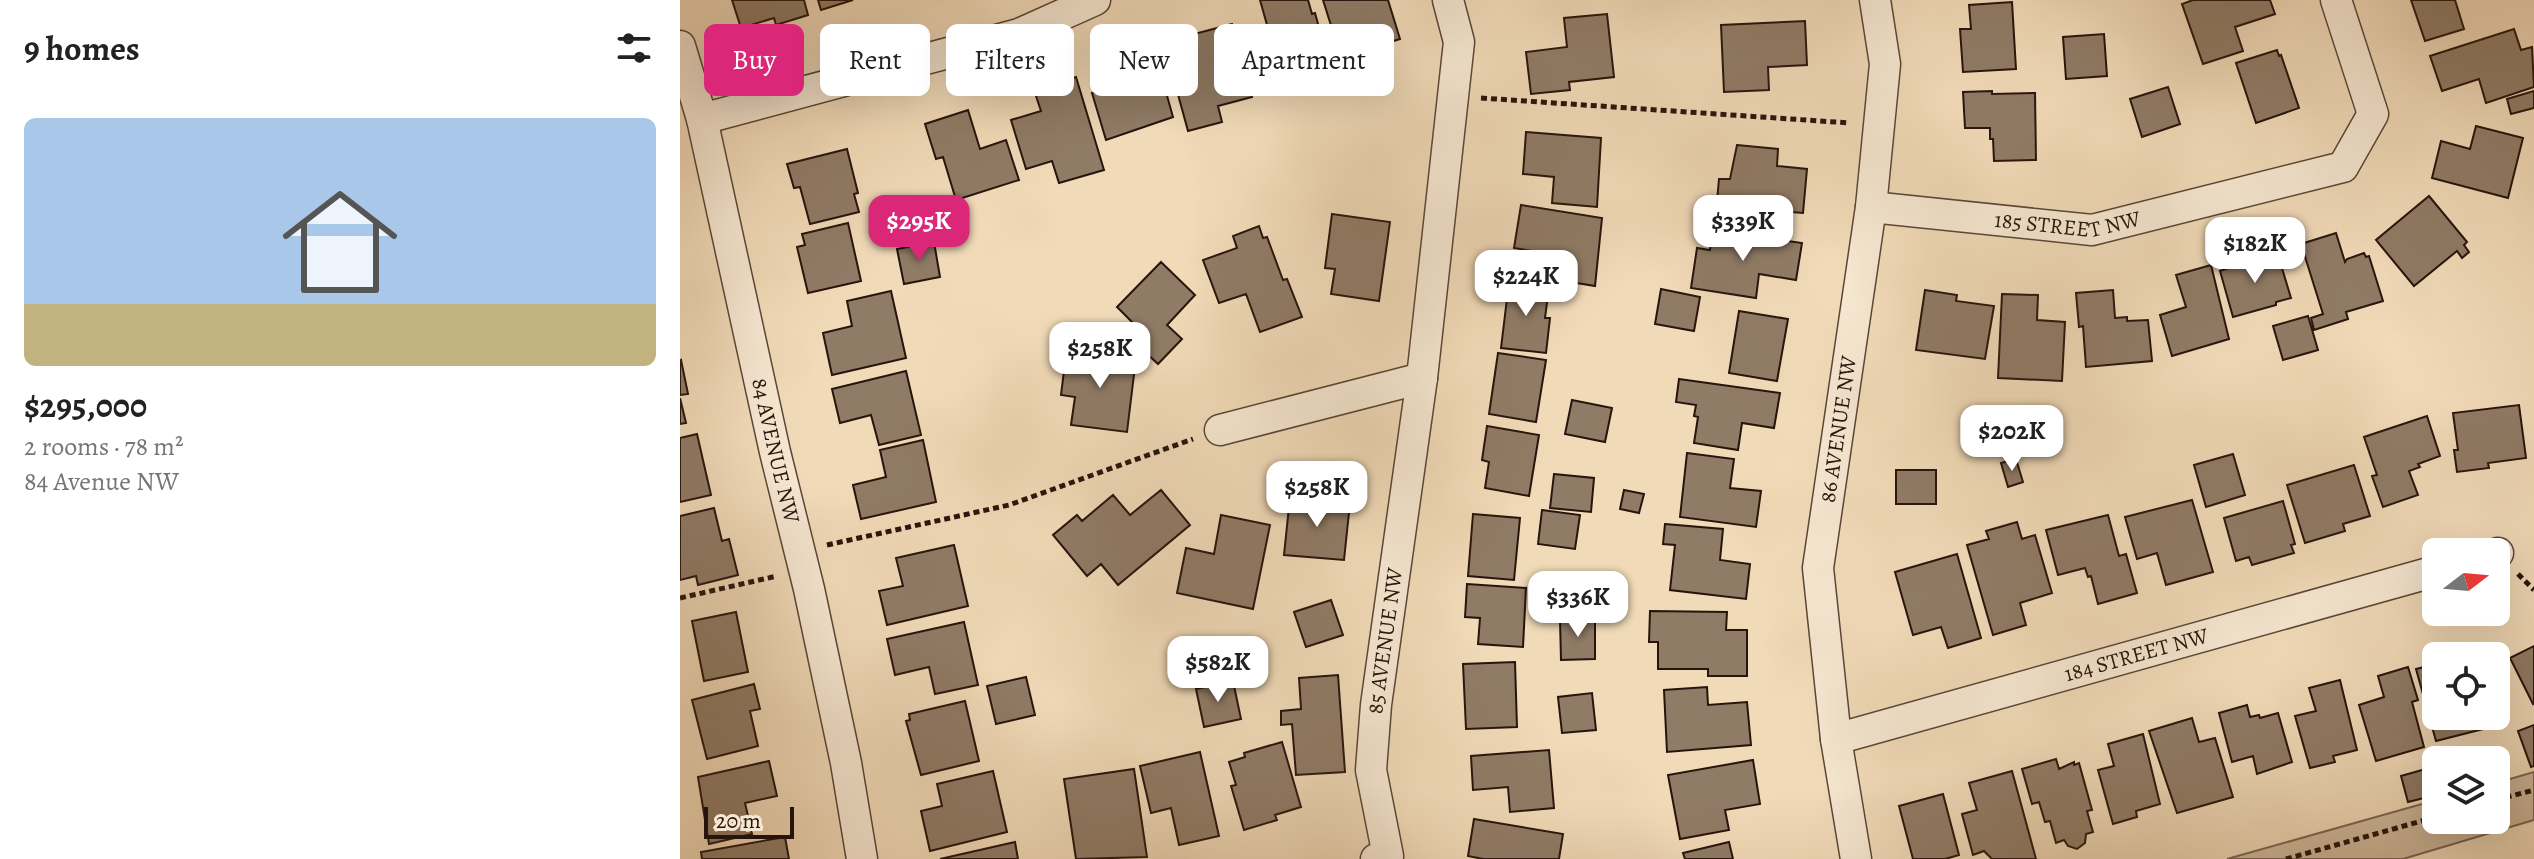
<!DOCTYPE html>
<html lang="en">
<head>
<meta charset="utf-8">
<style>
	body { margin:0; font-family:Alegreya,serif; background:#f2f2f2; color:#222; height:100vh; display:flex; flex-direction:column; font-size:30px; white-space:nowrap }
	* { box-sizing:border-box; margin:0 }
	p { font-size:26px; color:#767676 }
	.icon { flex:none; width:44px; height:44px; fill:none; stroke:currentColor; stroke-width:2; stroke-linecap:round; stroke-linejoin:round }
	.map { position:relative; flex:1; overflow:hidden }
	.side { display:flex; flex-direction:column; background:#fff; width:680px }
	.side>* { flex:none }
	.banner { position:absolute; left:24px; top:24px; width:760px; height:72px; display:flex; gap:16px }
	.needle { width:52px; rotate:74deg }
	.tools { position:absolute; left:1742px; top:538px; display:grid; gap:16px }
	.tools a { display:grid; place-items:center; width:88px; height:88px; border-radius:12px; background:#fff; box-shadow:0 8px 32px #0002; font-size:40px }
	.scale { position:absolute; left:24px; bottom:20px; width:90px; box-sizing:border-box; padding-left:8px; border:4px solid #27140d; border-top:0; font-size:22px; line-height:28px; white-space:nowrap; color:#27140d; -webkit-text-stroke:6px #f6e7d1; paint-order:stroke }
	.price { position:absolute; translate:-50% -68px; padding:0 18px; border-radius:16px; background:#fff; color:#222; font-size:26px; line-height:52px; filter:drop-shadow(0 2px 4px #0008) }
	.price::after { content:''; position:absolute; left:50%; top:48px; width:24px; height:18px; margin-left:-12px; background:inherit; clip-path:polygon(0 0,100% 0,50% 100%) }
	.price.on { background:#db2777; color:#fff }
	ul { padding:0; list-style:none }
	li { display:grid; align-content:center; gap:16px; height:424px; padding:0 24px }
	li span { display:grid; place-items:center; height:248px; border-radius:12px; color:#555 }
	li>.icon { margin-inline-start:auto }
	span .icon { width:144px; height:144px; fill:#fffc; stroke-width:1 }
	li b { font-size:34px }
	h2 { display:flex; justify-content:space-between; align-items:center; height:96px; padding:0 24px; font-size:34px }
	.pill { padding:0 28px; border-radius:12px; background:#fff; box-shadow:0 8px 32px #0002; font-size:28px; line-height:72px }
	.pill.on { background:#db2777; color:#fff }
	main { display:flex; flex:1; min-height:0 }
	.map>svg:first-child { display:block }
</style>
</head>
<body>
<main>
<section class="side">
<h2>9 homes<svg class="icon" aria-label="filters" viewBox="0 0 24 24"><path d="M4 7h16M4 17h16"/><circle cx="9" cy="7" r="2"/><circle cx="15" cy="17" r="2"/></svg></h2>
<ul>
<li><span style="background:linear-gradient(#a9c7e8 75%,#c2b280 0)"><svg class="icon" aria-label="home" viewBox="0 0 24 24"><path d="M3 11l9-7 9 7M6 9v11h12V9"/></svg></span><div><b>$295,000</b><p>2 rooms · 78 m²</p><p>84 Avenue NW</p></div></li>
</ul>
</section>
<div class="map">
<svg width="1854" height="859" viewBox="0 0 1854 859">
	<rect width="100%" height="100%" fill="#f1dab8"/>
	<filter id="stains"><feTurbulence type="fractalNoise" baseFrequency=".0025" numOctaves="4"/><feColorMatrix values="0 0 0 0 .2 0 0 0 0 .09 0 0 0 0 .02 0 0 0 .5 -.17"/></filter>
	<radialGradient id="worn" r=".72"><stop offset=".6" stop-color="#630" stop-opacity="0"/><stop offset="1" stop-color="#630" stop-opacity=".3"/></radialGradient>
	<path fill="#cfb89b" stroke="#7b6654" stroke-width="2" d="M1854,772V820L1723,859H1547L1756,800V820H1816V783Z"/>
	<path fill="#907b66" stroke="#27140d" stroke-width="2" d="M52,0H124L128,15L96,25L94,18L61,28Z
		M138,0H173L141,10Z
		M580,0H628L632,14L635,13L649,64L577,83L565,39L589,32Z
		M643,0H708L720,39L661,57Z
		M1513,0H1590L1595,14L1555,27L1563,51L1523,64L1502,4Z
		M1731,0H1775L1784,29L1745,41Z
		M1332,2L1336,69L1283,72L1280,29H1291L1289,5Z
		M927,14L934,77L889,82L890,90L851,94L846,52L887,47L884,18Z
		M1125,21L1127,65L1088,67L1089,90L1044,92L1041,25Z
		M552,24L572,97L538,106L542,122L508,131L488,58L511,52L507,36Z
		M1834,29L1841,50L1852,47L1854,87L1806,103L1799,79L1762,91L1750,56Z
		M1424,34L1427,76L1386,79L1383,37Z
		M1597,50L1599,56L1601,55L1619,108L1576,123L1556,63Z
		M477,60L493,117L426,140L412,93L437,86L435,80L445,77L443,70Z
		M396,77L424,170L379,183L372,161L346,169L331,120L361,111L354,90Z
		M1488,87L1500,124L1462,137L1450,99Z
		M1312,91V94L1355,93L1356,160L1314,161L1313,139H1310V128H1285L1283,92Z
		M1854,91V108L1831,114L1827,99Z
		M288,110L300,149L326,140L339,180L276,200L263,157L256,159L245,124Z
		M1796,126L1843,138L1828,198L1752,178L1761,141L1790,149Z
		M846,132L921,138L917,207L872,203L874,177L843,174Z
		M1057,145L1098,149L1097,166L1127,169L1123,213L1048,207L1049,202L1037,201L1039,179H1050Z
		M167,149L178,193L174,194L179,212L130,224L120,187L114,188L107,164Z
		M1749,196L1787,242L1784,245L1789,252L1782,258L1777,251L1734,286L1696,240Z
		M841,205L922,218L915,286L866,278L870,254L834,248Z
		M652,214L710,222L699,301L651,294L655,269L645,268Z
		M168,223L181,281L128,293L117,247L125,245L122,234Z
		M579,226L583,238L587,237L603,280L607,279L622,317L580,332L566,294L539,303L523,260L557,248L553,236Z
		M1033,230L1122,243L1116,280L1079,274L1076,298L1011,288L1017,248L1030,250Z
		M1656,233L1665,262L1667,259L1684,253L1686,257L1689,256L1703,301L1666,312L1668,319L1634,330L1631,318L1643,314L1621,244Z
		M254,242L260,277L224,284L217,249Z
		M1598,255L1611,298L1596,302V305L1553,317L1540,271L1582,256L1583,260Z
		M481,262L515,295L487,325L502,339L478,364L452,340L461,331L437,307Z
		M1531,265L1549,339L1492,356L1480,315L1506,307L1496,275Z
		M829,282L869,287L865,318H870L866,353L821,348Z
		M981,289L1020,297L1014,331L975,324Z
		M1245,290L1277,295L1276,301L1314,306L1305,359L1236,350Z
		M1433,290L1435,318L1447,317V321L1468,320L1472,361L1406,367L1403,326L1399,327L1396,293Z
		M211,291L226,358L152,375L143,333L172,326L167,301Z
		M1322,294L1358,295L1357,320L1385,322L1382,381L1318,378Z
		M1059,311L1108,319L1097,381L1049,373Z
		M1628,316L1638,350L1603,360L1593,326Z
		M400,351L456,358L447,432L391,425L395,397L381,395L385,363L398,364Z
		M818,353L866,360L856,422L809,414Z
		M1,360L8,394L0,395V361Z
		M226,371L241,435L199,445L191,415L160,423L152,389Z
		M999,379L1100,393L1094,428L1062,423L1058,450L1014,443L1018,417L1014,416L1016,405L996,402Z
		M0,398L6,423L0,424Z
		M892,400L932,408L925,442L885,434Z
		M1839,405L1846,458L1808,463L1809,468L1777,472L1774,450H1778L1773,413Z
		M1747,416L1760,456L1738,464L1740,467L1729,471L1738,495L1703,507L1692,476L1697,475L1684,437Z
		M807,426L859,435L849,496L805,488L809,462L802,460Z
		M17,434L31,495L0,502V438Z
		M243,440L256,502L181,519L173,485L206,477L200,450Z
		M1007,453L1054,459L1050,488L1081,491L1076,527L1000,517Z
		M1553,454L1565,495L1526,507L1514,465Z
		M1336,459L1343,482L1328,487L1321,463Z
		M1674,465L1690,516L1663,524L1665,531L1625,543L1607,485Z
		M1216,470H1256V504H1216Z
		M874,474L914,478L911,512L870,508Z
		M481,490L510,525L438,585L421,564L407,576L373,535L397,515L402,521L433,495L450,515Z
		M944,490L964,494L959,513L940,509Z
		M610,497L670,503L664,560L604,555Z
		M1512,500L1533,572L1486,585L1477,553L1457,559L1445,517Z
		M1603,501L1615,544L1611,545L1614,553L1572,565L1569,557L1556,561L1544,518Z
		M34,508L42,541L49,539L58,575L18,585L16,576L0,580V516Z
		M862,510L900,515L895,549L858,544Z
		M793,514L840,518L834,580L788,576Z
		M541,515L590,525L573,609L497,593L506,548L534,554Z
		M1428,515L1439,556L1446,554L1457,593L1418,604L1411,576L1408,577L1405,568L1378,575L1366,530Z
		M1337,522L1342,539L1355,535L1372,593L1340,603L1346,625L1313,635L1287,545L1309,539L1306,531Z
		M985,524L1043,529L1040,560L1070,564L1066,599L990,590L995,545L983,544Z
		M274,545L288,606L207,625L199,591L223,586L216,558Z
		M1277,554L1301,638L1268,648L1261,627L1233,635L1215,572Z
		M787,584L846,588L843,647L798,644L800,618L785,617Z
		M651,600L663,635L626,647L614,612Z
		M970,611L1047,612L1046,630H1067V676H1028V669H978V642H969Z
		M56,612L68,672L24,681L12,621Z
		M915,619V659L881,660L880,620Z
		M284,622L298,685L255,694L249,667L215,675L207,639Z
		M1854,646V703L1853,704L1830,658Z
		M835,662L837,727L786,729L783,664Z
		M1756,664V716L1816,715L1819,725L1756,741L1736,669Z
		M1728,667L1738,700L1732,702L1744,747L1696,761L1679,705L1704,697L1698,676Z
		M658,675L665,772L616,775L612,724L601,725V711L621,709L619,678Z
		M346,677L355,715L316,724L307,686Z
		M1660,680L1677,750L1653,756L1655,762L1630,768L1615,716L1636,711L1629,688Z
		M553,681L561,719L524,727L516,689Z
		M74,684L80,709L70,711L78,746L27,759L12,700Z
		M1027,687L1028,705L1067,702L1071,745L987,752L984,690Z
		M912,693L916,730L882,733L878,697Z
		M285,701L299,761L241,775L226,721L230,720L229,714Z
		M1567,705L1570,717L1579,715L1580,718L1598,713L1612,762L1577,774L1573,756L1552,762L1539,713Z
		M1512,718L1519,742L1535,738L1553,797L1497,813L1469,731Z
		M1854,725V766L1851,767L1838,731Z
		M1463,734L1480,804L1456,811L1457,817L1433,824L1418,770L1434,766L1428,744Z
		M602,742L621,807L595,815L597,820L564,830L551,786L556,785L549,762L565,757L564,753Z
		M869,750L874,808L830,812L828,787L793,790L791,756Z
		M520,752L539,836L499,845L491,808L471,813L460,766Z
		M1376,759L1379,769L1394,762V765L1399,763L1412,810L1407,811L1413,832L1406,834L1405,843L1397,849L1388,846L1384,840L1376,843L1370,821L1365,822L1359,802L1352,804L1342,769Z
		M1073,760L1080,804L1045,810L1049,830L1000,839L988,775Z
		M89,761L97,796L65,803L72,834L29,844L18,777Z
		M1756,766V795L1728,802L1721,776Z
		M454,769L467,857L396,859L384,779Z
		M313,771L327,832L250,851L241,811L262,806L257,784Z
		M1332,771L1356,859H1312L1304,851L1293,855L1282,814L1297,810L1289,783Z
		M1263,794L1279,855L1265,859H1233L1219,806Z
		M794,819L883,834L879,859H803L788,856Z
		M105,837L109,859H22L21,852Z
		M335,842L338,859H260Z
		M1049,842L1053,859H1005L1003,853Z"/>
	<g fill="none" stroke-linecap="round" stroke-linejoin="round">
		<g stroke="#5a4638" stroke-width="33">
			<g id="minor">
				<path id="s1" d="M0,46L22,119L95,452L129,589L166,763L182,859"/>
				<path d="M22,119L339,34L415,0"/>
				<path id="s2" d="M1191,207L1412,230L1663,167L1693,114L1656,0"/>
				<path d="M540,430L742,378"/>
				<path d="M1816,554L1818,553"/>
				<path id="s3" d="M1156,739L1756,571"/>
				<path id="s4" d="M696,859L708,856L691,770L696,705L742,378L779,42L768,0"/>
				<path id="s5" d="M1176,859L1156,739L1138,568L1191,207L1205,64L1195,0"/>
			</g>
		</g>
		<path stroke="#27140d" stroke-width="5" stroke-dasharray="6 4" stroke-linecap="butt" d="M801,98L1170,123
			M147,545L329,505L513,439
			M1838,574L1854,590
			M0,598L97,576
			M1816,800L1854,790
			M1606,859L1756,817"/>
		<use href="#minor" stroke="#f6e7d1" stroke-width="30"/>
	</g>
	<g text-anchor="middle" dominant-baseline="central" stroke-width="6" stroke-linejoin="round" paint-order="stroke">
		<g font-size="22" fill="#27140d" stroke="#f6e7d1">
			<text stroke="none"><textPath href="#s2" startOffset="198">185 STREET NW</textPath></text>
			<text stroke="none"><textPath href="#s5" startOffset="434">86 AVENUE NW</textPath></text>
			<text stroke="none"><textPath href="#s1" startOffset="416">84 AVENUE NW</textPath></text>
			<text stroke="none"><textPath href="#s4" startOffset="230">85 AVENUE NW</textPath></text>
			<text stroke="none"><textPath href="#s3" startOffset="312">184 STREET NW</textPath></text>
		</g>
	</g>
	<rect width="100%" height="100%" filter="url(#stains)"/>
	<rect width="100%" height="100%" fill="url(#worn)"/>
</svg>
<div class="tools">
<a><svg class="needle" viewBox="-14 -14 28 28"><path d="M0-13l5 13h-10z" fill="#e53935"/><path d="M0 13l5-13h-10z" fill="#767676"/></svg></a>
<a><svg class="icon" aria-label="locate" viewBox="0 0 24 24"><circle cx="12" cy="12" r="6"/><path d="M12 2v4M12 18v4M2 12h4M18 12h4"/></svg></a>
<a><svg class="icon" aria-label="layers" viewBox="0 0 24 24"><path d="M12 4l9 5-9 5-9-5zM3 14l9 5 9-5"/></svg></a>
</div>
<div class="scale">20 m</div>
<b class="price on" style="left:239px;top:263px">$295K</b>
<b class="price" style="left:1063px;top:263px">$339K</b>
<b class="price" style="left:1575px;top:285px">$182K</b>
<b class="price" style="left:846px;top:318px">$224K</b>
<b class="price" style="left:420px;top:390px">$258K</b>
<b class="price" style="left:1332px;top:473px">$202K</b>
<b class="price" style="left:637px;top:529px">$258K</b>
<b class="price" style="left:898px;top:639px">$336K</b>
<b class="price" style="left:538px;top:704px">$582K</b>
<div class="banner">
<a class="pill on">Buy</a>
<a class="pill">Rent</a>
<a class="pill">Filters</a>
<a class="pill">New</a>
<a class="pill">Apartment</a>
</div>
</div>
</main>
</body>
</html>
